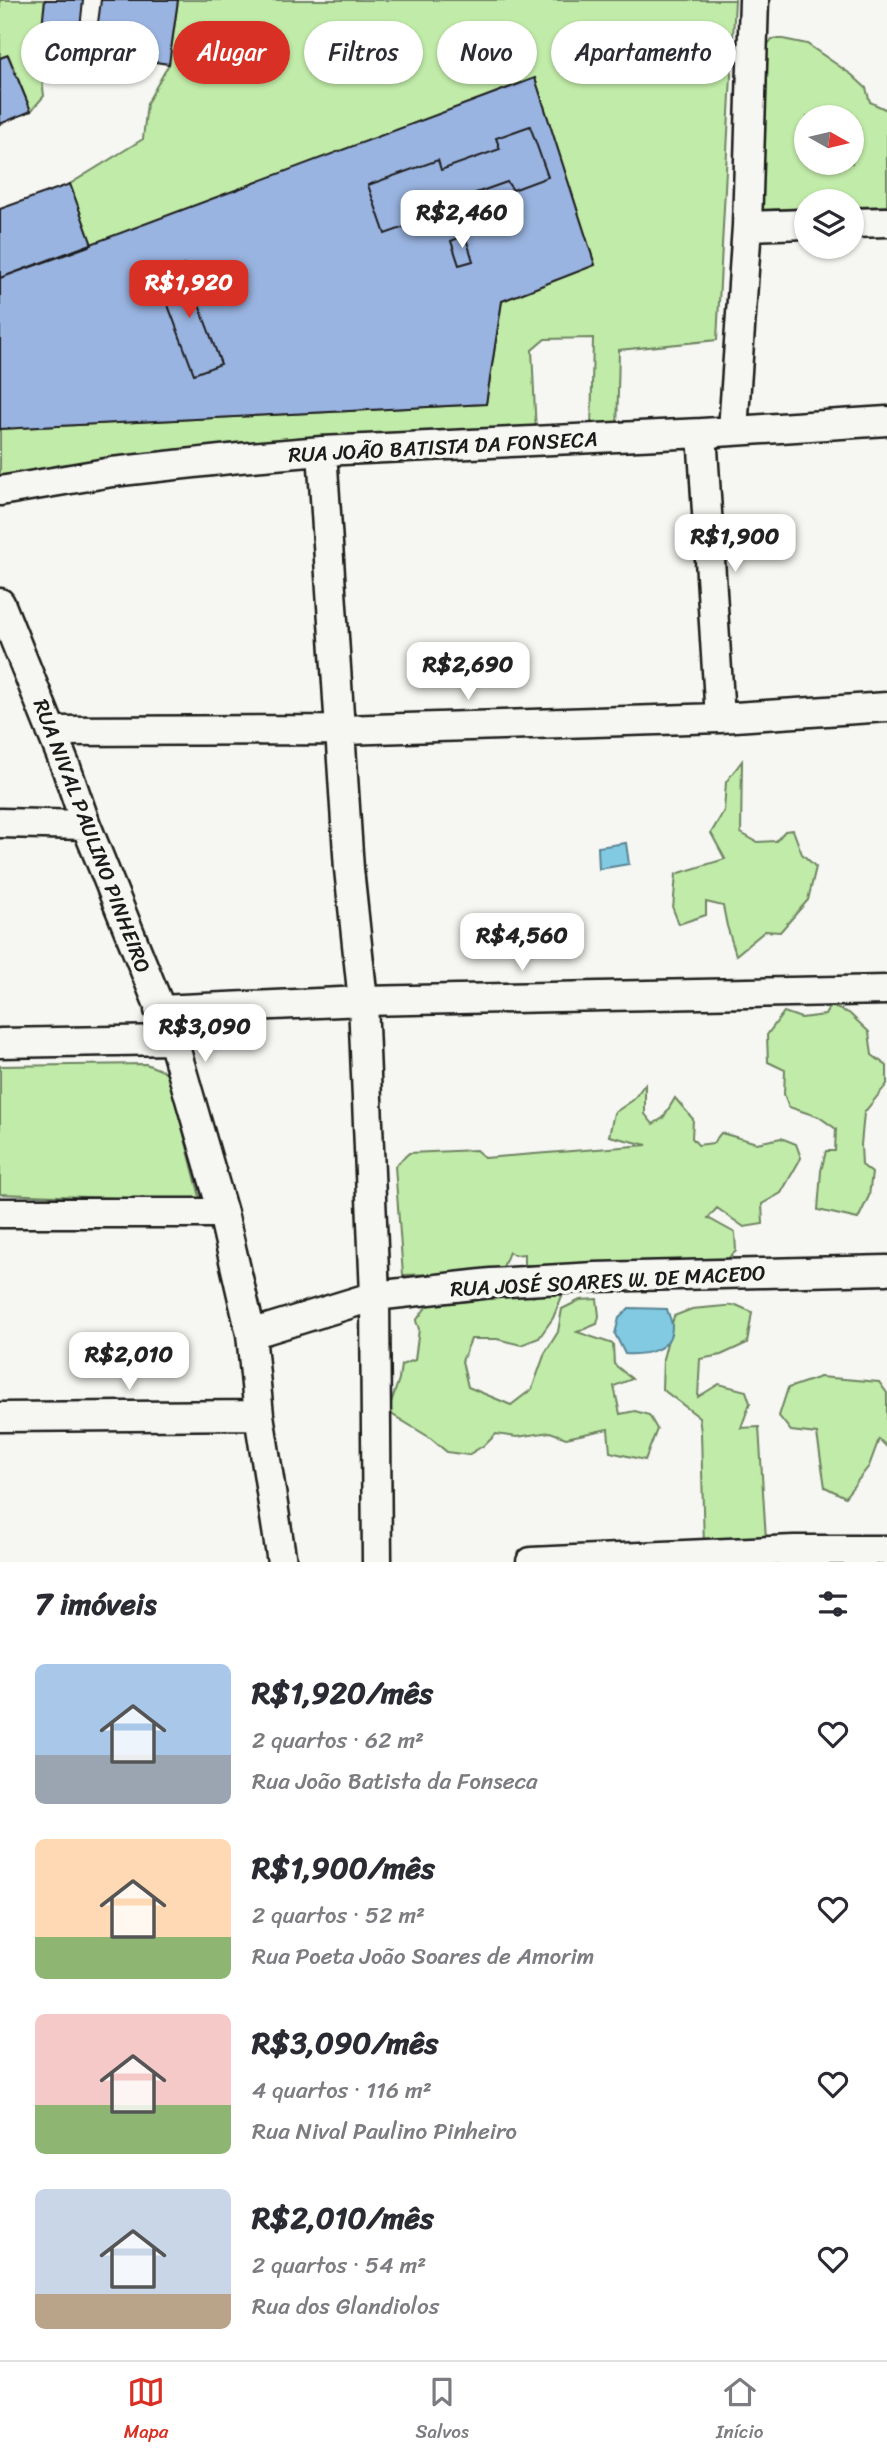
<!DOCTYPE html>
<html lang="pt">
<head>
<meta charset="utf-8">
<style>
	body { margin:0; font-family:Sriracha,sans-serif; background:#f2f2f3; color:#2b2b33; height:100vh; display:flex; flex-direction:column; font-size:26px; white-space:nowrap }
	* { box-sizing:border-box; margin:0 }
	p { font-size:23px; color:#7c7c81 }
	.icon { flex:none; width:38px; height:38px; fill:none; stroke:currentColor; stroke-width:2; stroke-linecap:round; stroke-linejoin:round }
	.map { position:relative; height:1562px; overflow:hidden }
	.panel { display:flex; flex-direction:column; background:#fff; flex:1 }
	.panel>* { flex:none }
	.top-card { position:absolute; left:21px; top:21px; width:845px; height:63px; display:flex; gap:14px }
	.needle { width:46px; rotate:98deg }
	.fabs { position:absolute; left:794px; top:105px; display:grid; gap:14px }
	.fabs a { display:grid; place-items:center; width:70px; height:70px; border-radius:50%; background:#fff; box-shadow:0 2px 5px #0004; font-size:35px }
	.price { position:absolute; translate:-50% -60px; padding:0 16px; border-radius:14px; background:#fff; color:#222; font-size:23px; line-height:46px; filter:drop-shadow(0 2px 4px #0008) }
	.price::after { content:''; position:absolute; left:50%; top:42px; width:21px; height:16px; margin-left:-10px; background:inherit; clip-path:polygon(0 0,100% 0,50% 100%) }
	.price.current { background:#d93025; color:#fff }
	ul { padding:0; list-style:none }
	li { display:flex; align-items:center; gap:21px; height:175px; padding:0 35px }
	li span { display:grid; place-items:center; flex:none; width:196px; height:140px; border-radius:10px; color:#555 }
	li>.icon { margin-inline-start:auto }
	span .icon { width:84px; height:84px; fill:#fffc; stroke-width:1 }
	li b { font-size:30px }
	h2 { display:flex; justify-content:space-between; align-items:center; height:84px; padding:0 35px; font-size:30px }
	.tag { padding:0 24px; border-radius:32px; background:#fff; box-shadow:0 2px 5px #0004; font-size:24px; line-height:63px }
	.tag.current { background:#d93025; color:#fff }
	.menu { display:flex; justify-content:space-around; align-items:center; height:98px; border-top:2px solid #e1e1e2; background:#fff; font-size:19px; color:#7c7c81 }
	.menu a { display:grid; justify-items:center; gap:4px }
	.menu .current { color:#d93025 }
	.map>svg:first-child { display:block }
</style>
</head>
<body>
<div class="map">
<svg width="887" height="1562" viewBox="0 0 887 1562">
	<rect width="100%" height="100%" fill="#f6f6f2"/>
	<filter id="ink" filterUnits="userSpaceOnUse"><feTurbulence type="fractalNoise" baseFrequency=".0143" numOctaves="2"/><feDisplacementMap in="SourceGraphic" scale="14" xChannelSelector="R" yChannelSelector="G"/><feConvolveMatrix kernelMatrix="1 2 1 2 8 2 1 2 1" color-interpolation-filters="sRGB"/></filter>
	<g filter="url(#ink)">
		<path fill="#c1eba8" stroke="#6e8462" stroke-width="2" fill-rule="evenodd" d="M0,0H45L39,53L44,96L31,111L8,55L0,58Z
			M178,0H735L717,340L619,350L617,434H591L593,338L545,339L532,350L536,433L0,475V429L486,404L502,301L595,265L535,78L92,245L70,184L143,139L147,103L169,64Z
			M772,39H783L807,44L852,75L866,88L870,102L887,110V206L852,207V201H807V208L759,210L765,48ZM807,117H852V163H807Z
			M742,761L741,833L757,842L776,841L785,831L793,830L802,854L816,867L808,900L780,932L765,931L736,955L727,926L723,906L706,902V915L679,924L673,909L676,874L725,859L711,833L724,811L726,782Z
			M830,1006L849,1013L869,1032L872,1055L887,1066V1084L864,1113L861,1145L862,1165L872,1173L869,1196L858,1219L818,1210L821,1171L826,1151H835L836,1129L819,1117L789,1107L784,1094L785,1070L768,1062L767,1035L784,1012L801,1018L825,1015Z
			M146,1064L168,1073L201,1201L0,1194V1066Z
			M645,1084V1114L653,1124L663,1118L675,1098L693,1119L692,1138L698,1145L713,1143L721,1133L757,1143L781,1138L796,1144L801,1158L781,1193L762,1204L763,1224L744,1227L717,1208L708,1218L735,1233L736,1251L721,1265H524V1254L514,1255L509,1252L501,1272L403,1275L395,1166L409,1153L476,1150L485,1158L647,1145L609,1136L614,1113L633,1100Z
			M517,1289L533,1297L551,1290L562,1296L553,1318L539,1338L521,1345L497,1339H471L462,1361L468,1387L511,1405L532,1389L545,1353L558,1332L562,1309L580,1300L597,1299L599,1316L597,1324L577,1332L613,1344L614,1364L632,1379L614,1386L620,1414L635,1411L649,1415L657,1429L645,1460L610,1452L608,1429L566,1438L550,1432L517,1437L496,1434L486,1444L468,1455L447,1452L429,1437L388,1412L399,1379L401,1365L415,1360L419,1329L416,1321L432,1299Z
			M736,1305L752,1312L747,1343L721,1355L700,1359L698,1397L719,1384L746,1391L750,1403L741,1428L759,1427L766,1540L704,1547L701,1432L699,1417L662,1389L663,1359L674,1316L692,1309Z
			M820,1377L879,1382L887,1393V1447L879,1439L869,1466L845,1497L825,1487L817,1434L791,1431L779,1416L788,1388Z"/>
		<path fill="#81cae2" stroke="#598493" stroke-width="2" d="M626,843L629,864L599,869L598,847Z
			M630,1308L667,1309C668,1314 672,1321 672,1326C672,1352 644,1355 625,1354L615,1334L619,1318Z"/>
		<path fill="#9ab4e1" stroke="#1c1c1c" stroke-width="2" d="M45,0H83L77,57L39,53Z
			M101,0H178L169,64L94,53Z
			M8,55L31,111L0,124V58Z
			M535,78L595,265L502,301L486,404L0,429V278Z
			M530,126L548,177L513,190L507,182L450,202L453,210L385,234L368,185L438,160L441,170L500,149L496,138Z
			M70,184L92,245L0,278V209Z
			M465,235L473,261L459,265L451,241Z
			M184,265L221,364L194,374L157,276Z"/>
		<g fill="none" stroke-linecap="round" stroke-linejoin="round">
			<g stroke="#1c1c1c" stroke-width="33">
				<path id="street" d="M852,223L887,222
					M747,226L807,224
					M733,430L747,226L754,0
					M702,433L720,718
					M322,451L349,869L363,1001L375,1296L377,1562
					M0,491L112,472L239,458L322,451L702,433L887,421
					M0,603L67,770L86,825L173,1040L223,1213L251,1334L259,1415L282,1562
					M51,731L342,730L720,718L887,707
					M0,823L86,825
					M159,1010L363,1001L887,990
					M0,1043L173,1040
					M0,1213H223
					M251,1334L375,1296L491,1283L595,1277L887,1270
					M0,1417L259,1415
					M531,1562L794,1550H887"/>
			</g>
			<use href="#street" stroke="#f6f6f2" stroke-width="28"/>
		</g>
	</g>
	<g text-anchor="middle" dominant-baseline="central" stroke-width="7" stroke-linejoin="round" paint-order="stroke">
		<g font-size="21" fill="#1c1c1c" stroke="#f6f6f2">
			<text transform="translate(443 447) rotate(-3)">RUA JOÃO BATISTA DA FONSECA</text>
			<text transform="translate(92 836) rotate(69)">RUA NIVAL PAULINO PINHEIRO</text>
			<text transform="translate(608 1281) rotate(-3)">RUA JOSÉ SOARES W. DE MACEDO</text>
		</g>
	</g>
</svg>
<div class="fabs">
<a><svg class="needle" viewBox="-14 -14 28 28"><path d="M0-13l5 13h-10z" fill="#e53935"/><path d="M0 13l5-13h-10z" fill="#7c7c81"/></svg></a>
<a><svg class="icon" aria-label="layers" viewBox="0 0 24 24"><path d="M12 4l9 5-9 5-9-5zM3 14l9 5 9-5"/></svg></a>
</div>
<b class="price" style="left:462px;top:250px">R$2,460</b>
<b class="price current" style="left:189px;top:320px">R$1,920</b>
<b class="price" style="left:735px;top:574px">R$1,900</b>
<b class="price" style="left:468px;top:702px">R$2,690</b>
<b class="price" style="left:522px;top:973px">R$4,560</b>
<b class="price" style="left:205px;top:1064px">R$3,090</b>
<b class="price" style="left:129px;top:1392px">R$2,010</b>
<div class="top-card">
<a class="tag">Comprar</a>
<a class="tag current">Alugar</a>
<a class="tag">Filtros</a>
<a class="tag">Novo</a>
<a class="tag">Apartamento</a>
</div>
</div>
<section class="panel">
<h2>7 imóveis<svg class="icon" aria-label="filters" viewBox="0 0 24 24"><path d="M4 7h16M4 17h16"/><circle cx="9" cy="7" r="2"/><circle cx="15" cy="17" r="2"/></svg></h2>
<ul>
<li><span style="background:linear-gradient(#a9c7e8 65%,#9aa5b1 0)"><svg class="icon" aria-label="home" viewBox="0 0 24 24"><path d="M3 11l9-7 9 7M6 9v11h12V9"/></svg></span><div><b>R$1,920/mês</b><p>2 quartos · 62 m²</p><p>Rua João Batista da Fonseca</p></div><svg class="icon" aria-label="heart" viewBox="0 0 24 24"><path d="M12 20l-8-8c-3-5 5-10 8-4 3-6 11-1 8 4z"/></svg></li>
<li><span style="background:linear-gradient(#ffd9b3 70%,#8fb573 0)"><svg class="icon" aria-label="home" viewBox="0 0 24 24"><path d="M3 11l9-7 9 7M6 9v11h12V9"/></svg></span><div><b>R$1,900/mês</b><p>2 quartos · 52 m²</p><p>Rua Poeta João Soares de Amorim</p></div><svg class="icon" aria-label="heart" viewBox="0 0 24 24"><path d="M12 20l-8-8c-3-5 5-10 8-4 3-6 11-1 8 4z"/></svg></li>
<li><span style="background:linear-gradient(#f6c9c9 65%,#8fb573 0)"><svg class="icon" aria-label="home" viewBox="0 0 24 24"><path d="M3 11l9-7 9 7M6 9v11h12V9"/></svg></span><div><b>R$3,090/mês</b><p>4 quartos · 116 m²</p><p>Rua Nival Paulino Pinheiro</p></div><svg class="icon" aria-label="heart" viewBox="0 0 24 24"><path d="M12 20l-8-8c-3-5 5-10 8-4 3-6 11-1 8 4z"/></svg></li>
<li><span style="background:linear-gradient(#c9d6e8 75%,#b9a48a 0)"><svg class="icon" aria-label="home" viewBox="0 0 24 24"><path d="M3 11l9-7 9 7M6 9v11h12V9"/></svg></span><div><b>R$2,010/mês</b><p>2 quartos · 54 m²</p><p>Rua dos Glandiolos</p></div><svg class="icon" aria-label="heart" viewBox="0 0 24 24"><path d="M12 20l-8-8c-3-5 5-10 8-4 3-6 11-1 8 4z"/></svg></li>
</ul>
</section>
<nav class="menu">
<a class="current"><svg class="icon" aria-label="map" viewBox="0 0 24 24"><path d="M3 6l6-2 6 2 6-2v14l-6 2-6-2-6 2zM9 4v14M15 6v14"/></svg>Mapa</a>
<a><svg class="icon" aria-label="saved" viewBox="0 0 24 24"><path d="M7 4h10v16l-5-4-5 4z"/></svg>Salvos</a>
<a><svg class="icon" aria-label="home" viewBox="0 0 24 24"><path d="M3 11l9-7 9 7M6 9v11h12V9"/></svg>Início</a>
</nav>
</body>
</html>
